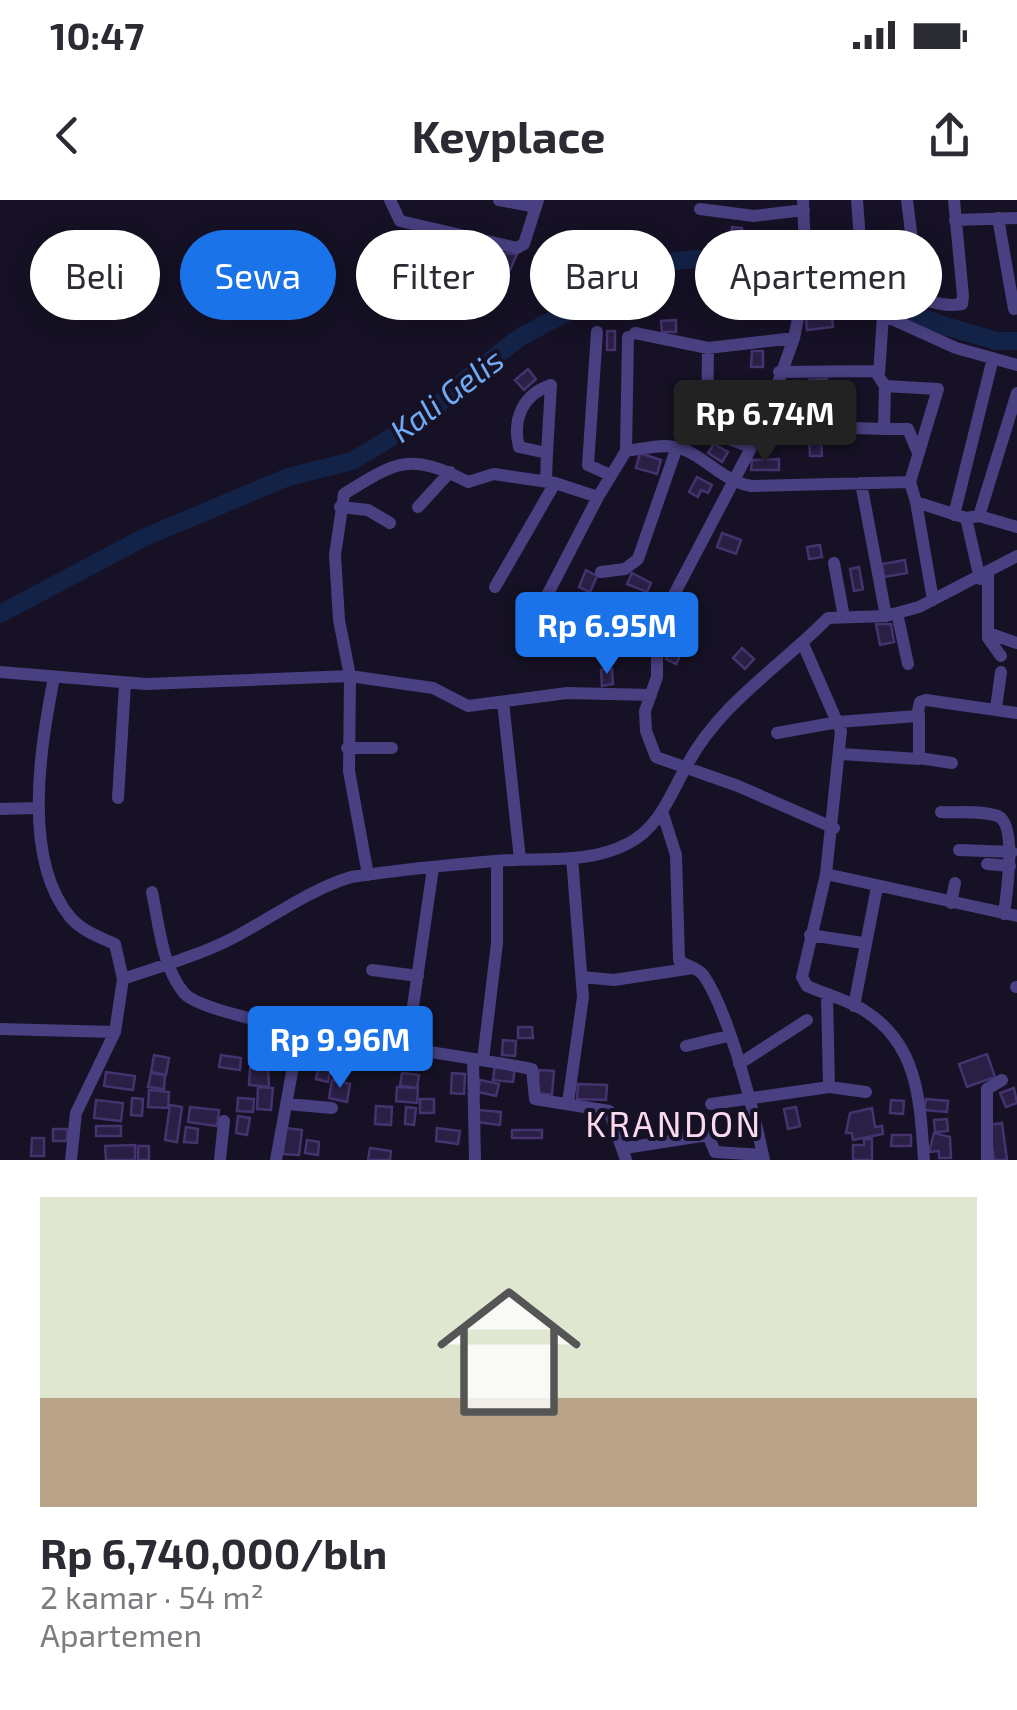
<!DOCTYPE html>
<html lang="id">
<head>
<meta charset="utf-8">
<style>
	body { margin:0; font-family:"Exo 2",sans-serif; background:#f7f7f7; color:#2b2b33; height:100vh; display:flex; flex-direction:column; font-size:38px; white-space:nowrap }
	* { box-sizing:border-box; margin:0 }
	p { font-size:32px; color:#7c7c81 }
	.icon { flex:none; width:55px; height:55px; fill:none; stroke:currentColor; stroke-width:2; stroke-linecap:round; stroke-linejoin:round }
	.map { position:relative; height:960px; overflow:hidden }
	.sheet { display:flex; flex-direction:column; background:#fff; flex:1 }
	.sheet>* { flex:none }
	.guide { position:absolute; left:30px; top:30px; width:958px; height:90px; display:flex; gap:20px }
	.price { position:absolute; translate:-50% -85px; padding:0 22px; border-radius:10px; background:#1a73e8; color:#fff; font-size:32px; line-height:65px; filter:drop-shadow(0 2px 5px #0008) }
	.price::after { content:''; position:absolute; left:50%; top:60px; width:30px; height:22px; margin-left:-15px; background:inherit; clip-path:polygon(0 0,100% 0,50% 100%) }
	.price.current { background:#222; color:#fff }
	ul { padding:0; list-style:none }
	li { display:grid; align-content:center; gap:20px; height:530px; padding:0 40px }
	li+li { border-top:2px solid #e1e1e2 }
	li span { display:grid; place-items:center; height:310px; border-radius:0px; color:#555 }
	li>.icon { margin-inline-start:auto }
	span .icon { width:180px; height:180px; fill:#fffc; stroke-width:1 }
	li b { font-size:42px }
	.chip { padding:0 35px; border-radius:45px; background:#fff; box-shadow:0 5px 25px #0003; font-size:35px; line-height:90px }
	.chip.current { background:#1a73e8; color:#fff }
	.status { display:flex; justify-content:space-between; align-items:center; height:70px; padding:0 50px; background:#fff; direction:ltr }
	.status svg { height:28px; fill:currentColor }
	header { display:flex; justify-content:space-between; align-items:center; height:130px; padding:0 40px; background:#fff; font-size:45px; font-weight:700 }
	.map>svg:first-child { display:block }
</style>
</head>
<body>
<div class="status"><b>10:47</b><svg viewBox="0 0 49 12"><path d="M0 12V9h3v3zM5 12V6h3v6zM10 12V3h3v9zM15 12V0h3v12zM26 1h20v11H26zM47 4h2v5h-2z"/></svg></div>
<header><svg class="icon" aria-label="back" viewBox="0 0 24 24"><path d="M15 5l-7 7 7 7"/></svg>Keyplace<svg class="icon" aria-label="share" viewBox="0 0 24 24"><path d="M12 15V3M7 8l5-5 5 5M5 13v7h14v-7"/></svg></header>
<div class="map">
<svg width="1017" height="960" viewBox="0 0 1017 960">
	<rect width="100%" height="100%" fill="#161125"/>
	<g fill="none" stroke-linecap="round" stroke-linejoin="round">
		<path stroke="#132247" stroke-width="18" d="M0,414L143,338L288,277L352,261L427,216L456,187L519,138L658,63L697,59L811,72L945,126L997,141H1017"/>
	</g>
	<path fill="#2a1f44" stroke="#44336e" stroke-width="2.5" d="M732,27L742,28L741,42H730Z
		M502,53L517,54L510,70L502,69Z
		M705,76L733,78L732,98L705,97Z
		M832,116L833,127L807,130L806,119Z
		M676,120V132H662L661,121Z
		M607,131H615V150H607Z
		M752,151H763V167H751Z
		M528,169L536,179L524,190L515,180Z
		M827,179V199H809V180Z
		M821,236L822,256H810L809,237Z
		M714,244L728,252L722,262L708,253Z
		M640,253L661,260L657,274L636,268Z
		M779,259V270H751L752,260Z
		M697,277L712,285L708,293L701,290L698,297L689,292Z
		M722,333L741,340L736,354L717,347Z
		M820,345L822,357L809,359L807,347Z
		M905,360L907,373L884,377L882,364Z
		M859,367L863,389L854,391L850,369Z
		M586,370L597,376L590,392L579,387Z
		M632,373L651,383L647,392L627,384Z
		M876,424H891L894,442L880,445Z
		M674,433L692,442L687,451L670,442Z
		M672,446L682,452L676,464L666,459Z
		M742,448L754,459L745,469L733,458Z
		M612,469L613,484L602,486L601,470Z
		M518,827H532L533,838H518Z
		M303,839L330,842L328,854L302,850Z
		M503,840L516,841L515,856L502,855Z
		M357,849L371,850L369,868L355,867Z
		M388,853L399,855L396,870L386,869Z
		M987,854L995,877L967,887L959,864Z
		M154,855L169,858L166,875L151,872Z
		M221,855L241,858L240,870L219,867Z
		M319,865L331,868L328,882L316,879Z
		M495,865L515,868L513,882L493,880Z
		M250,868L268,869L269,887L249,885Z
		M539,870L554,871L552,895L537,893Z
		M106,872L135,876L133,890L104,886Z
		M151,873L165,875L164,889L148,887Z
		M402,873L419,875L417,888L400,886Z
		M452,873L465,874L464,894L451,893Z
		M332,880L350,884L347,902L329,898Z
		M480,880L499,884L496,896L478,892Z
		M578,884L607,885L606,900L577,899Z
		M258,887L273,888L271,910L257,909Z
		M397,887L418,888L417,903L396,901Z
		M1014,888L1017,903L1006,907L1000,893Z
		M149,890L169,892L168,908L148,907Z
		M132,898L143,899L142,916L131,915Z
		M238,898L254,899L253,912L237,911Z
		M420,899H434V913H420Z
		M926,899L948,901L947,912L924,910Z
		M96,900L123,903L121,921L94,918Z
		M891,900L904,901L903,914L890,913Z
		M170,905L182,907L177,942L165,940Z
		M376,906L392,907L391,925L375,924Z
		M190,907L219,910L217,926L188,922Z
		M406,907L416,908L414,925L405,924Z
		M796,907L800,926L788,929L784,909Z
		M872,908L875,927L882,926L883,934L853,940L852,933H846L850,913Z
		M477,910L501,912L500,925L476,922Z
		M238,916L250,918L247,935L236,933Z
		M947,919L948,931L935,932L934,920Z
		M1002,923L1007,960H994L989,925Z
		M96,926H121V936H96Z
		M186,927L198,929L197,943L184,942Z
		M286,928L302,930L299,955L283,954Z
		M437,928L460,931L458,944L436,941Z
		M53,929H67V941H53Z
		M512,930H542V938H512Z
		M934,933L950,937L951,958H939V951L929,952Z
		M892,935H911V946H891Z
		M32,938H44V956H31Z
		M864,939H872V960H853V945H864Z
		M307,940L319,942L318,955L305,953Z
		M135,945V960H106L105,946Z
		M138,946H149V960H138Z
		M370,948L391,951L390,960H368Z"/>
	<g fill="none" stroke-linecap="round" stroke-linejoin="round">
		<path stroke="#484080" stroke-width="12" d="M390,0L400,21L517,48L524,44L538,0
			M499,0L536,7
			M803,0L806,79L794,138L763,225L657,427V477L645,511L646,531L656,557L738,586L834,628
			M857,0L860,40
			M907,0L919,97
			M700,9L754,16L804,10
			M998,18L1014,109
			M955,20L1017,18
			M807,36L860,40L869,73C896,86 932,110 962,104L963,96L954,0
			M597,132L588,265L610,275
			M635,133L708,148L794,138
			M708,148L707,231L751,247
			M879,174L883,115L956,148L1017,165
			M733,186L773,191
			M885,186L938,189L910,282
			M763,225L884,229L885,186L875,171L779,172
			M884,229H908L918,253
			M626,251L628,137
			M546,280L547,253L519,247C512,219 523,194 551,185L547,253
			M861,283L886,416
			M598,297L626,251C642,249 659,244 674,247C701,251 719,280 751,286L910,282L916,302L966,318L980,379
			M916,302L933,400
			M340,307L368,310L390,323
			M418,307L450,272
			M954,315L993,158
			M979,316L1017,327
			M966,318L979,316L1017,193
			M834,363L844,417
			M601,372L625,369L638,359L677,247
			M988,374V438L1001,456
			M897,413L908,464
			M576,423L579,411L622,407L659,422
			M988,433L1017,443
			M527,434L598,297L555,283
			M803,444L841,531L826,674L1017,716
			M0,472L146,484L350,476L433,488L468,506L567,493L651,495
			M54,477C41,545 21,657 70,717C82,731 99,737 115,744L123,779L115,832L76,913L71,960
			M503,502L520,659
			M996,508L1001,472
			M777,533L838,522L917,516L920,502L926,500L1017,513
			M347,548H392
			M841,554L919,559V514
			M919,558L952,563
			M118,598L125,484
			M0,609L37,608
			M662,611L676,655L679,760C687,767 698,767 704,776C730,815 754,912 764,960
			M941,612C958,613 981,610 998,616C1017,625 1007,691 1004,714
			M959,650L1012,652
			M987,664L1010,666
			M826,674L802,777L807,786C825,794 848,800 865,811C919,845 920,903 924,960
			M368,675L349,571L350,476L339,420L335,355L344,294C397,261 410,252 468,282L494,274L555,283L495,387
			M152,692C159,724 162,767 184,793C210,824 477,857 532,869L535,899L609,911L626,960
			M951,703L955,683
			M810,735L863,743
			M372,770L418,776
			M582,777L614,780L693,768
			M123,779C161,766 198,756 233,738C273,717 309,690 351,677C399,670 447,665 495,661C538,657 589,665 629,643C660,627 671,593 687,565C720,503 780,467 828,418L886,416L919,407L1017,356
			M1016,787H1017
			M827,795L829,887
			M854,806L877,687
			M0,829L115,832
			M686,846L728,836
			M407,848L433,668
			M473,859L475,960
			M483,860L497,743V661
			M739,864L807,820
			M568,903L583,797L572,658
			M287,904L332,908
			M711,904L829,887L866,892
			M625,948L708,935L715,952L763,955
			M220,960L224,921
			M276,960L300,828
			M987,960V889L1002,880"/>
	</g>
	<g text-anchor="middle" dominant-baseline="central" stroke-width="8" stroke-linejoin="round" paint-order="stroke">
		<g font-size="32" font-style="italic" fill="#6faaf3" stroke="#161125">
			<text transform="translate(446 194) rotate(-37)">Kali Gelis</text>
		</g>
		<g font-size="35" letter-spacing="2.5" fill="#fcdaed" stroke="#161125">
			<text x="674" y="923">KRANDON</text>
		</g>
	</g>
</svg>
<b class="price current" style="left:765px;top:265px">Rp 6.74M</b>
<b class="price" style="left:607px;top:477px">Rp 6.95M</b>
<b class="price" style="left:340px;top:891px">Rp 9.96M</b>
<div class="guide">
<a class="chip">Beli</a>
<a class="chip current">Sewa</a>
<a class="chip">Filter</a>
<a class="chip">Baru</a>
<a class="chip">Apartemen</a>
</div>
</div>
<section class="sheet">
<ul>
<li><span style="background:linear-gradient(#dfe7d0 65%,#b9a48a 0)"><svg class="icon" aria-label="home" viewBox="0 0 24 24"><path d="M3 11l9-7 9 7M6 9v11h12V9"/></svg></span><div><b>Rp 6,740,000/bln</b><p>2 kamar · 54 m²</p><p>Apartemen</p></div></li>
</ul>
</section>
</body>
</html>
